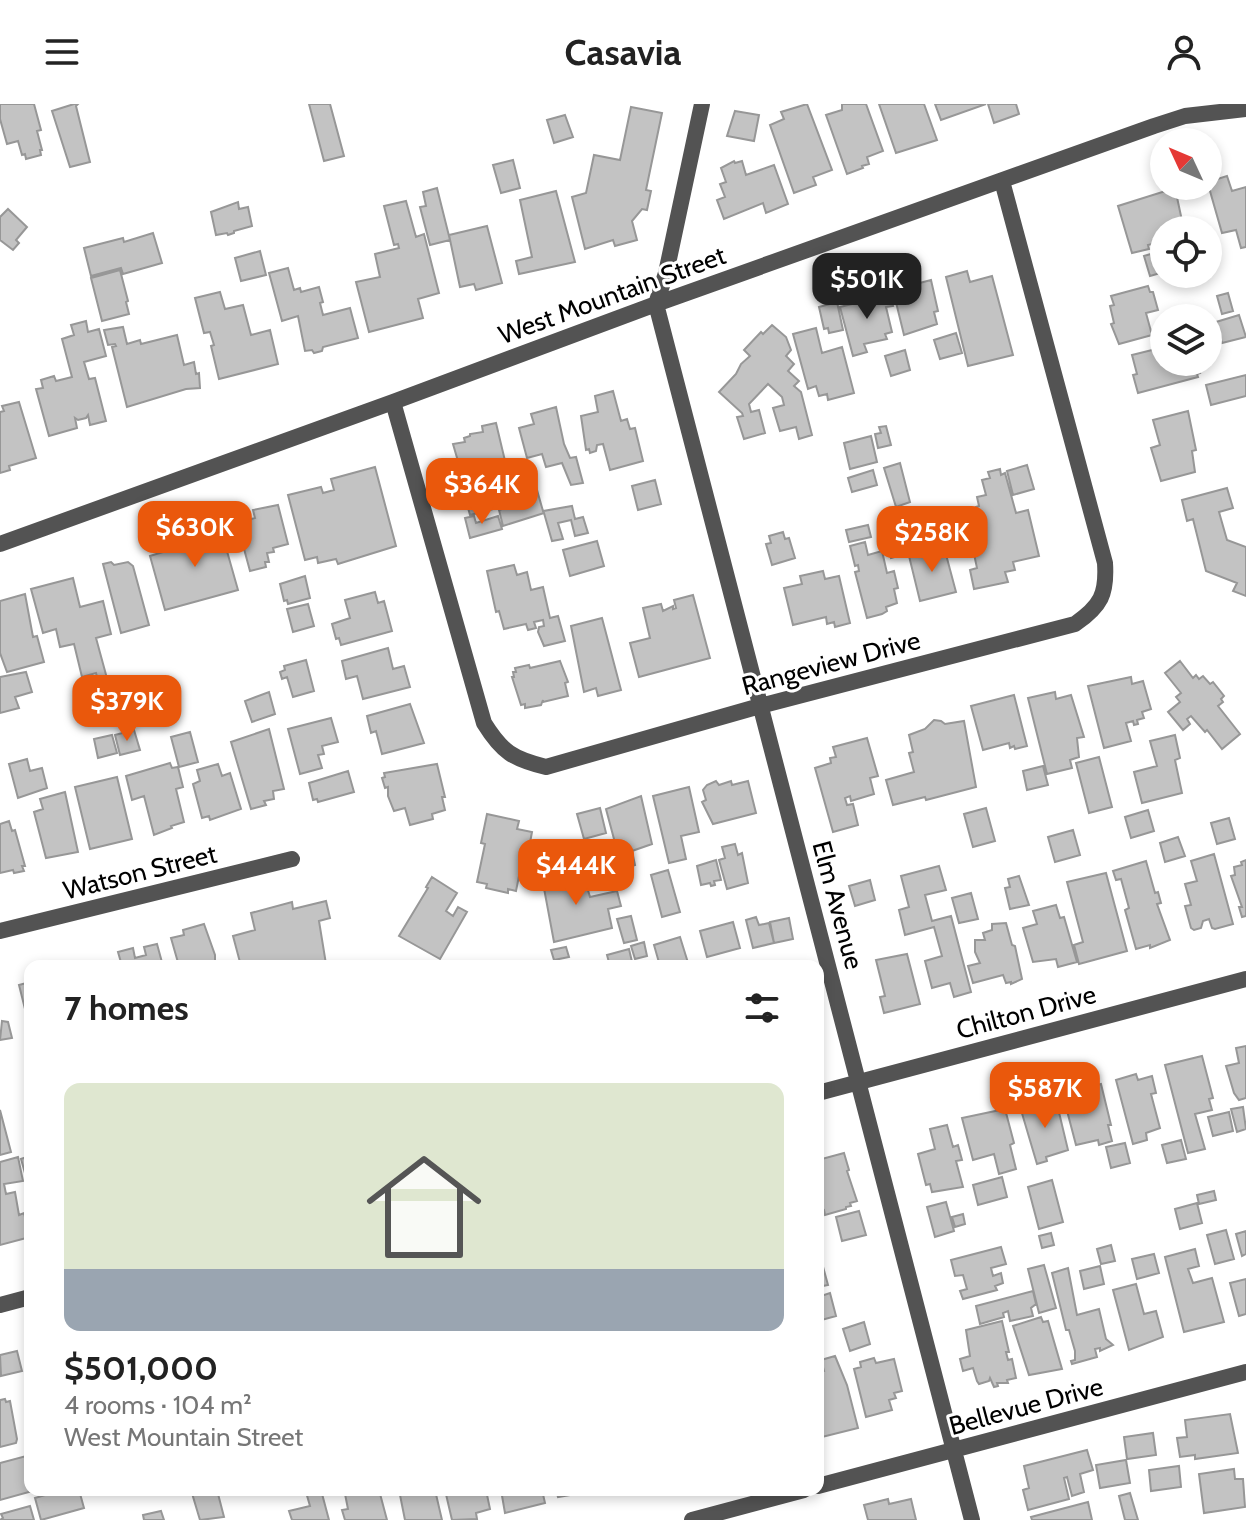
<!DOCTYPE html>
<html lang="en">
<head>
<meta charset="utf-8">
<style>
	body { margin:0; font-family:Cabin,sans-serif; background:#f2f2f2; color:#222; height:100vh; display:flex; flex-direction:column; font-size:30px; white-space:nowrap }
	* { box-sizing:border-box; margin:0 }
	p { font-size:26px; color:#767676 }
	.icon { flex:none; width:44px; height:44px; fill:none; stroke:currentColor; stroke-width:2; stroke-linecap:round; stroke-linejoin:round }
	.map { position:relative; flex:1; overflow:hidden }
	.sheet { position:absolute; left:24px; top:856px; width:800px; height:536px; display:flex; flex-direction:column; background:#fff; border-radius:16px; box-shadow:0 4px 12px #0003 }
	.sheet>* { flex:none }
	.needle { width:52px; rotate:314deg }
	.controls { position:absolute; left:1150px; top:24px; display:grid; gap:16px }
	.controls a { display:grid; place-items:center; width:72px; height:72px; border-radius:50%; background:#fff; box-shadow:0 4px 12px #0003; font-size:40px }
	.price { position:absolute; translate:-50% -68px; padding:0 18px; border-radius:16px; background:#ea580c; color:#fff; font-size:26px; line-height:52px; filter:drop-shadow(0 2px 4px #0008) }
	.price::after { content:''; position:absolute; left:50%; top:48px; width:24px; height:18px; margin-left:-12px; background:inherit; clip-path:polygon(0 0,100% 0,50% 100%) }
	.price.active { background:#222; color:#fff }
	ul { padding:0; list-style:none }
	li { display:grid; align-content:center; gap:16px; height:424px; padding:0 40px }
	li+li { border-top:2px solid #e0e0e0 }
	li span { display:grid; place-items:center; height:248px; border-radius:16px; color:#555 }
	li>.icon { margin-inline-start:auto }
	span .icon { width:144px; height:144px; fill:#fffc; stroke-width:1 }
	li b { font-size:34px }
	h2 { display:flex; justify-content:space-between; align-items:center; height:96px; padding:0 40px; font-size:34px }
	header { display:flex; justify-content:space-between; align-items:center; height:104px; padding:0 40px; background:#fff; font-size:36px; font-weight:800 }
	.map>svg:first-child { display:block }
</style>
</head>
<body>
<header><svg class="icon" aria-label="menu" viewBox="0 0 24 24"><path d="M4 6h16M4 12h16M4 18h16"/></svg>Casavia<svg class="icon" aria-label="person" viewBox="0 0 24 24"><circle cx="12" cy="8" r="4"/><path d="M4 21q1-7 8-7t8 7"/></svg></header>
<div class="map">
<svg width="1246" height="1416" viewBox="0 0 1246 1416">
	<rect width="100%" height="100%" fill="#fff"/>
	<path fill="#c3c3c3" stroke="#979797" stroke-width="2" d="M0,0H34L41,26L37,27L42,46H40L41,51L26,55L25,50L22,51L18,37L7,40L0,15Z
		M74,0H78L76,2L90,58L70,63L52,7Z
		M309,0H330L344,52L324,57Z
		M807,0L832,66L813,73L816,81L794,89L770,21L784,15L781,8Z
		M866,0L883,47L867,53L869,60L862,62L863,64L847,70L826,11L842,6V0Z
		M879,0H924L937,36L896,49Z
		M935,0H986L941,16Z
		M988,0H1016L1019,10L994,19Z
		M631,3L662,9L646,86L651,87L647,106L642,105L632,117L637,136L615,142L613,136L585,145L572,93L586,89L594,51L620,56Z
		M735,7L759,11L754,37L727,32Z
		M565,11L573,33L554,39L547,16Z
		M513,56L520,84L501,89L493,61Z
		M734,57L735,59L742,57L746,71L774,61L788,100L766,109L763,99L724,115L717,96L725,93L720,80L726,78L721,64Z
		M1227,72L1232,87L1246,83V143L1241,144L1236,126L1222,129L1208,80V78Z
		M437,84L450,136L430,141L420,103L426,102L423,88Z
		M1175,84L1184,126H1164V141L1158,142L1157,139L1148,141L1149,145L1132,149L1118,102Z
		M556,87L575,158L519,170L516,157L532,153L520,96Z
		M406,97L416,133L424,130L439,189L418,195L423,214L369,228L356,178L380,173L375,150L399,144L398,140L394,141L384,102Z
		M238,98L239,105L248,103L252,122L234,127V129L228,131L227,129L216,131L211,108Z
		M8,105L27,123L16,136L19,139L13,146L0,136V113Z
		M487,122L502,179L476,186L474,180L460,183L449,131Z
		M153,129L162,159L123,170L121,164L91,172L84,144L123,134L124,138Z
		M1164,146V168L1150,172L1144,152Z
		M260,147L266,171L241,177L235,154Z
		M288,164L294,186L300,184L301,188L319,183L323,198L320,199L323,211L350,204L358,234L323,243L322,247L314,249L312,246L305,247L298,212L282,217L269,169Z
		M120,166L128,197L126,198L129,210L102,217L91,174Z
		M967,167L970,178L992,172L1013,251L968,262L946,173Z
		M931,176L938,207L934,208L937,220L904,231L893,186Z
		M1148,182L1150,188H1153L1158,206L1146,209L1152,231L1119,240L1111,220L1114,219L1110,202L1114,201L1111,192Z
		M220,188L225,205L243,201L251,231L270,226L278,260L219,275L211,242L214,241L210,228L204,229L195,194Z
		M890,189L893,202L886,203L892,228L885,230L887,235L864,240L867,248L853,252L840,203L852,200L851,195Z
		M1228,189L1233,207L1222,210L1217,192Z
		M837,198L843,226L829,229L828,224L824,225L819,203Z
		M1239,211L1246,233L1222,239L1216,218Z
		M86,217L88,228L99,225L106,252L84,258L89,275L95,274L106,317L90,321L88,311L86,314L78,316L75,314L77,324L49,332L36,285L43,284L41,276L54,272L56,277L72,273L62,235L74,231L71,221Z
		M772,221L786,233L791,246L786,252L794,260L788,267L799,277L794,282L801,288L812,331L799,335L796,323L780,327L773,304L784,301L782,293L768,280L749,300L751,308L759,306L765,329L744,335L737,313L743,312L742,309L719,288L736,270L741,260L750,252L744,246L761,228L763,230Z
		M123,223L127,240L140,236L141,240L177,231L184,261L194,258L196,270L199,269L200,284L186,285L127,303L112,243L116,242L115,240L108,241L104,226Z
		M816,224L822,249L842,243L854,289L828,296L827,290L819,292L816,282L808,285L793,230Z
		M956,229L962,249L940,255L934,236Z
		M1164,243V258H1194L1200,269L1197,270L1198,273L1138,289L1133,271L1137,270L1132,251Z
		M905,246L910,266L891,272L885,252Z
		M1246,271V292L1211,301L1206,281Z
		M613,287L621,317L627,315L630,325L635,324L643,357L610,366L603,340L597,341L596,347L590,349L589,345L586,346L581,312L598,308L595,292Z
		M19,298L36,354L9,362L10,366L0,369V308L4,307L2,302Z
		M556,303L564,340L570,354L576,353L583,379L571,381L562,359L546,363L542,350L527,354L519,324L534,320L531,310Z
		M1188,307L1196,346L1192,347L1195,368L1161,377L1151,344L1160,341L1153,316Z
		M496,319L506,361L485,366L489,383L467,388L453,340L465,338L464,334L470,332V330L483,328L482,322Z
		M886,322L891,341L878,344L875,330L881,329L879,323Z
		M871,332L877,358L850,365L844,339Z
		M900,359L910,398L896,403L884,364Z
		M1027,361L1034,385L1013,391L1007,367Z
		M375,363L396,442L338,460L336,455L318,459L317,453L305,456L288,391L321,383L323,389L334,386L331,375Z
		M1000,365L1001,371L1005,369L1016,409L1028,406L1039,452L1013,458L1015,466L1005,468L1008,478L974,485L970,466L977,464L974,450L979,449L969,411L976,409V403L979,402L977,393L986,391L982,376L990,374L988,368Z
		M873,366L877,381L852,388L848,374Z
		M655,376L661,400L638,406L632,382Z
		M535,379L543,407L572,402L575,415L583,413L588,429L575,432L571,416L558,419L563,435L552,437L544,409L503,422L499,406L521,399L517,384Z
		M1227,384L1233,404L1219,408L1227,436L1246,443V492L1233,487L1237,479L1206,467L1193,415L1187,417L1182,396Z
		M488,386L493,405L470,411L465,393Z
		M278,401L288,440L273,444L274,448L267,449L269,458H265L266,463L250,467L237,419L255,414L253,406Z
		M474,412L476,419L498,412L502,425L470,434L465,414Z
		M219,419L238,486L165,506L150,452L192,439L188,428Z
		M868,421L871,433L849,438L846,426Z
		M783,428L785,435L789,434L795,454L772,461L766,440L771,439L769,432Z
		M901,431L905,450L891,454L886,435Z
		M597,437L604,462L570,472L563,446Z
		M865,438L868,451L882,447L887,469L894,467L898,484L894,485L897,499L886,503L887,507L882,510L867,514L855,468L859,467L858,461L855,462L850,442Z
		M944,443L956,488L920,497L909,452Z
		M111,458L114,461L128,458L133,462L149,521L121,529L103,460Z
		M514,461L517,471L527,468L531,486L543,483L550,514L558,512L565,537L544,542L538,528L539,523L544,522L543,516L534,518L536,524L528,526L526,520L504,525L499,507L496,508L487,467Z
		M823,467L825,475L839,472L850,519L835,523L834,518L827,520L826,513L793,521L784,484L802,480L800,472Z
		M305,472L310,494L288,500L287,496L284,497L280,480Z
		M73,474L80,503L103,497L111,530L96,534L108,578L99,580L96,569L82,573L74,540L60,543L56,525L43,529L31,485Z
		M375,488L378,499L384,497L392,527L341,541L339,534L336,535L332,520L350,514L345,496Z
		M25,490L33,533L37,532L44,558L7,568L0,549V497Z
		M693,491L710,554L639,573L630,539L650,534L643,504L661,500L663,507L673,502V505L676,504L674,496Z
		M308,500L314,522L293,528L287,505Z
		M602,514L621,586L598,592L596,584L584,588L571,522Z
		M388,544L393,565L404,562L410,583L363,595L357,572L346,575L342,557Z
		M306,556L314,587L293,593L287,573L282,575L280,568L285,566L284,562Z
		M560,557L568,578L565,579L568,592L543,598V596L541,601L525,604V600L521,601L512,573H514L513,568H516L515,564L529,561L530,564Z
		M1180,557L1193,574L1196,571L1199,575L1203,572L1210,580L1213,578L1224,592L1221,595L1223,598L1218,602L1240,630L1222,645L1207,626L1205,628L1191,612L1187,615L1190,620L1183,626L1168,608L1180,598L1176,593L1181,589L1165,569Z
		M26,568L32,588L15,593L19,604L0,609V573Z
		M1131,573L1132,580L1143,577L1151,605L1142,608L1144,614L1137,616L1138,620L1134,621L1133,617L1126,619L1131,637L1104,644L1088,582Z
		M269,588L275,610L252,618L245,597Z
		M1055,588L1056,595L1071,591L1084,633L1077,634L1079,653L1070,656L1072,664L1047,670L1028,594Z
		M1014,591L1027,642L1015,645L1014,642L1010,644L1009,639L983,646L971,602Z
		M410,600L424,639L382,650L376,627L371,629L367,612Z
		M331,614L338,638L322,642L324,650L318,651L322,664L300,670L288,625Z
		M934,616L941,617L945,620L964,617L976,683L926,696L925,693L893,701L886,676L914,668L909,649L913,648L909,631L925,625Z
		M269,625L284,685L273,687L274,695L264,697L266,701L251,705L231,638Z
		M134,626L140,646L120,651L115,631Z
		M190,628L198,658L179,663L171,633Z
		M112,631L117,649L98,654L94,635Z
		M1175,631L1180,654L1175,656L1182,689L1142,699L1134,668L1157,662L1150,637Z
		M867,634L878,672L870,674L874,690L851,697L850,692L845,694L847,701L853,700L858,721L833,728L815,664L831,659L830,654L836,653L833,643Z
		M1099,653L1112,703L1089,709L1076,659Z
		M27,655L30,667L42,664L47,684L18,694L9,660Z
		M170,659L172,664L178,663L183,683L176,685L184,718L171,722L172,724L154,731L144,692L132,696L126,672Z
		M218,660L222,672L230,669L241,705L210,716L209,712L202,714L193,680L200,677L197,666Z
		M437,660L445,693H442L445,706L432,710L433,715L410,721L405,704L394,707L388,692V683L385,684L382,674L385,673L384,669Z
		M1043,662L1048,681L1027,686L1023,667Z
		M348,667L354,688L318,698L317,695L313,696L309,679Z
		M117,673L132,735L90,745L75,683Z
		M716,677L719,681L731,677L732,681L748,677L756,709L713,720L702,698L706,696L703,686L707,681Z
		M689,683L699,728L681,732L686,755L669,759L653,692Z
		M65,688L78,748L46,754L34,708L43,705L40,695Z
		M641,692L652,740L632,747L635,761L622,765L606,705Z
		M600,704L606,729L584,735L577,710Z
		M986,704L995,737L973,743L964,710Z
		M1148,706L1154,727L1131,734L1125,713Z
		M487,710L519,717L517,725L532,728L529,744L533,745L531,754L523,752L516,787L508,785V789L486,784L487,780L477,778L485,740L481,739Z
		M1229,714L1235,735L1217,740L1211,719Z
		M9,717L12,727L15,726L25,762H22L24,767L14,769L13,766L0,769V720Z
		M1073,726L1080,751L1055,758L1048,733Z
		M1178,733L1185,752L1165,758L1160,739Z
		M735,740L738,751L742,749L748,779L727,785L719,756L725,754L722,743Z
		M1214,750L1233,820L1215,825L1212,824L1209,815L1203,817L1201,824L1194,826L1191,824L1185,802L1191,801L1185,780L1197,777L1191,757Z
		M716,756L721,776L714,777L715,781L711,782L710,779L701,781L697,762Z
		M1246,756V812L1242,813L1239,803H1242L1231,772L1235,771L1234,763L1242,761L1241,758Z
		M1146,757L1155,789L1158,788L1161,799L1157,800L1170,836L1150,844V841L1136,845L1125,806L1129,804L1121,775L1116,776L1113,767Z
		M939,762L946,786L925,791L932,817L951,812L971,888L954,893L950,879L932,884L925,857L942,852L934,823L905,831L899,806L909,803L901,772Z
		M573,764L578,785L587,783L590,793L617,787L621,802L608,805L612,824L554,838L543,779L547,778L545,771Z
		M668,766L680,808L662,813L651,771Z
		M1106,769L1127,847L1079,860L1074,841L1083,838L1067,778Z
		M1019,772L1029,801L1010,805L1005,784L1010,783L1008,775Z
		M432,773L457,789L446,807L453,812L458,803L467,808L440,855L399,832L428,784L426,783Z
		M870,776L875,796L855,802L849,782Z
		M971,789L978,815L959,819L952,794Z
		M326,797L330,814L319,817L326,860L317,862H241L233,832L255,826L251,809L292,798L293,805Z
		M1056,801L1060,814L1064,813L1077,858L1058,863L1056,855L1033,858L1023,824L1037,820L1033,807Z
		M631,812L637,836L624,839L617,815Z
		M756,813L759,821L769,819L774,839L753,844L746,816Z
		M789,814L793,835L774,839L770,818Z
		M733,818L740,844L707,853L700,827Z
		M1006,819L1012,841L1015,842L1022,875L1011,880V878L1006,879L1003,871L973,879L968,862L980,859L975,848V836H985L983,829L992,826V820Z
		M204,820L215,851V860L179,862L171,834L184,831L183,826Z
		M680,833L689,862H660L654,841Z
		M644,838L647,852L635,855L631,842Z
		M157,840L163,862H122L118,848L133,844L135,854L146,851L144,843Z
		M566,843L569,853L554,856L551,846Z
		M629,845L633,862H610L607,851Z
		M907,850L920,900L884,909L880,893L885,892L876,856Z
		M30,878V925L19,881Z
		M2,917L8,918L12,934L0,936Z
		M1246,942V994L1239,996L1234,989L1226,962L1239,959L1236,944Z
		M1202,952L1213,994L1209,995L1212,1006L1195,1010L1205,1045L1188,1049L1165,961Z
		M1136,970L1138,976L1152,972L1156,989L1151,990L1160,1024L1146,1029L1147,1036L1133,1040L1116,976Z
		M1101,980L1111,1021H1108L1112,1037L1099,1041L1098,1036L1076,1041L1065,999L1080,996L1079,992L1083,991L1082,985Z
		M1047,994L1050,1002L1057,1000L1068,1046L1046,1053L1047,1057L1037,1060L1021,1006L1030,1003L1029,999Z
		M1243,1003L1246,1025L1237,1028L1231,1005Z
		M1005,1005L1014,1039L1010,1041L1016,1065L999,1070L994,1050L973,1056L962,1014Z
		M0,1006L11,1048L0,1051Z
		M1229,1008L1233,1027L1213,1032L1208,1013Z
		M947,1021L953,1043L958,1041L962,1056L956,1057L963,1083L932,1088L930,1080L926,1081L918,1050L935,1045L930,1025Z
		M1181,1036L1186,1055L1167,1059L1162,1041Z
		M1125,1039L1130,1059L1111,1064L1106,1043Z
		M844,1049L849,1066L847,1067L857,1097L850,1099L851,1102L846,1103V1105L825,1111L824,1106L818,1108V1056Z
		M30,1052V1087L21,1055Z
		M18,1053L23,1077L4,1080L6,1090L15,1088L19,1111L24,1109L30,1133L0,1141V1058Z
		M1002,1073L1007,1093L978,1101L973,1081Z
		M1052,1076L1063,1118L1039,1125L1028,1083Z
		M1214,1087L1216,1096L1199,1100L1197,1091Z
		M946,1098L954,1127L935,1133L927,1103Z
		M1197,1099L1202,1119L1180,1125L1175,1105Z
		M859,1107L866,1131L842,1137L836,1113Z
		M963,1110L965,1120L955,1123L952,1113Z
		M1226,1126L1234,1155L1215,1160L1207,1131Z
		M1246,1127V1150L1242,1152L1236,1130Z
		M1051,1129L1054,1141L1042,1144L1039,1132Z
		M1111,1141L1115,1157L1101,1160L1097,1145Z
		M1001,1143L1006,1160L991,1164L993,1172L1001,1169L1003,1179L995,1182L997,1186L963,1195L960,1187L967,1185L963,1171L955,1172L951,1156Z
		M1195,1145L1199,1162L1188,1165L1193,1179L1212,1174L1224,1218L1184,1228L1165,1153Z
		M1154,1150L1159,1169L1137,1175L1132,1155Z
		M822,1159L828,1181L818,1183V1160Z
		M1044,1161L1056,1204L1039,1209L1028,1165Z
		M1100,1162L1104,1180L1084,1185L1080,1167Z
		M1068,1164L1077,1211L1099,1205L1106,1235L1113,1241L1100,1247V1244L1095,1245L1097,1253L1072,1260L1071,1257L1075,1256V1247L1069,1226H1066L1052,1169Z
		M1246,1175V1210L1239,1212L1230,1179Z
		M1136,1180L1144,1210L1156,1207L1163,1233L1129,1246L1113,1186Z
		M1033,1187L1036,1200L1031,1204L1033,1212L1010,1217L1008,1207L1003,1209L1004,1213L980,1220L976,1202Z
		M830,1189L836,1212L818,1217V1193Z
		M1041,1213L1043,1218L1048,1217L1062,1265L1029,1271L1013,1222Z
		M1002,1217L1009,1248H1006L1008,1256L1012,1255L1016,1274L1007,1276L1008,1279H997L998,1282L994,1283L990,1274L989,1277L979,1280L977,1277L973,1264L963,1267L960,1255L970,1252L966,1226Z
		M864,1218L870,1240L850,1247L843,1225Z
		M17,1247L22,1267L1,1272L0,1251Z
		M835,1252L847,1281L858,1324L818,1334V1268L824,1267L821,1256Z
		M874,1254L876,1259L894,1255L902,1287L894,1289L896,1294L889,1296L892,1306L866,1313L854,1265L861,1263L860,1258Z
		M5,1295L6,1298L10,1297L17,1335L16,1339L0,1343V1296Z
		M1230,1310L1238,1349L1195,1355V1351L1180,1353L1177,1334L1187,1333L1185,1316Z
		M1153,1329L1156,1351L1127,1355L1124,1333Z
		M1087,1346L1093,1366L1080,1370L1084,1388L1072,1392L1067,1373L1064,1374L1069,1395L1028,1406L1023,1386L1029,1384L1024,1362Z
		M30,1351V1386H36L0,1396V1359Z
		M1126,1356L1130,1379L1100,1384L1096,1361Z
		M1179,1362L1181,1383L1151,1387L1149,1366Z
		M1234,1365L1235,1375H1243L1245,1403L1204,1409L1199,1370Z
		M62,1386H79L84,1404L41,1416L35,1394Z
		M191,1386H217L224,1413L200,1416Z
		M321,1386L329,1416H292L289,1407L310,1402L306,1388Z
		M361,1386H379L387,1416H345L342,1406L348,1405L345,1390Z
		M399,1386H435L442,1416H405Z
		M445,1386H486L490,1405L476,1409L477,1415L452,1416Z
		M501,1386H542L545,1399L505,1409Z
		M556,1386H592L593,1387L558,1393Z
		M1130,1389L1138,1416H1125L1119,1392Z
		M888,1395L889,1400L911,1395L916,1416H868L864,1401Z
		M1088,1398L1092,1416H1032L1031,1413Z
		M30,1402L34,1416H0L3,1414L1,1410Z
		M161,1407L164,1416H144L143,1411Z"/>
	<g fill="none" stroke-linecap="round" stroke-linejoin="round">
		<path stroke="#535353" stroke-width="16" d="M702,0L666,169L656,200L972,1416
			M393,298L484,619C502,648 513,655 546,663L760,602L1075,520C1101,502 1107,490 1105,459L1002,77
			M0,440L393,298L656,200L1154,22L1185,12L1246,5
			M0,827L292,755
			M818,989L1246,875
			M0,1201L30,1193
			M818,1382L1246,1268
			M692,1416L804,1386"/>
	</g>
	<g text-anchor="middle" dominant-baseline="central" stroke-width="6" stroke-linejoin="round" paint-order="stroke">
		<g font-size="26" fill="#000" stroke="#fff">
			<text transform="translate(612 191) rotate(-20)">West Mountain Street</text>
			<text transform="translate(831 559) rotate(-15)">Rangeview Drive</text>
			<text transform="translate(140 768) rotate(-14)">Watson Street</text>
			<text transform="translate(838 801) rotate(75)">Elm Avenue</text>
			<text transform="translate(1026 908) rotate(-15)">Chilton Drive</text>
			<text transform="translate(1026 1302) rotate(-15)">Bellevue Drive</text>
		</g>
	</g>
</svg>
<div class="controls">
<a><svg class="needle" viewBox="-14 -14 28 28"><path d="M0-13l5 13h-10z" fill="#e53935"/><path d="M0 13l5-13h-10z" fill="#767676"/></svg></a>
<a><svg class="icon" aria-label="locate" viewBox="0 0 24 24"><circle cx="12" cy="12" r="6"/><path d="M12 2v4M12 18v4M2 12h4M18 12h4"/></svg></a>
<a><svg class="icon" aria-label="layers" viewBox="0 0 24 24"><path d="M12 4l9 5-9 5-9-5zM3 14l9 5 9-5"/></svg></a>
</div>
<b class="price active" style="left:867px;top:217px">$501K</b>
<b class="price" style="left:482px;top:422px">$364K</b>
<b class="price" style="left:195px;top:465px">$630K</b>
<b class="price" style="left:932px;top:470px">$258K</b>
<b class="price" style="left:127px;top:639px">$379K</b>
<b class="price" style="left:576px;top:803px">$444K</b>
<b class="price" style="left:1045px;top:1026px">$587K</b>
<section class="sheet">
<h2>7 homes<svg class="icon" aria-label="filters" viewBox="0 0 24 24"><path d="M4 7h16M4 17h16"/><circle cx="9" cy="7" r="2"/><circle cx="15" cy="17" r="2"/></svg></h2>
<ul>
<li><span style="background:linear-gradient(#dfe7d0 75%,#9aa5b1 0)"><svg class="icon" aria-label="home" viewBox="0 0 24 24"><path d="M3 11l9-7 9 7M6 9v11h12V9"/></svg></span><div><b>$501,000</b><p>4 rooms · 104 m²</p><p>West Mountain Street</p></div></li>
</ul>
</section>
</div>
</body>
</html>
